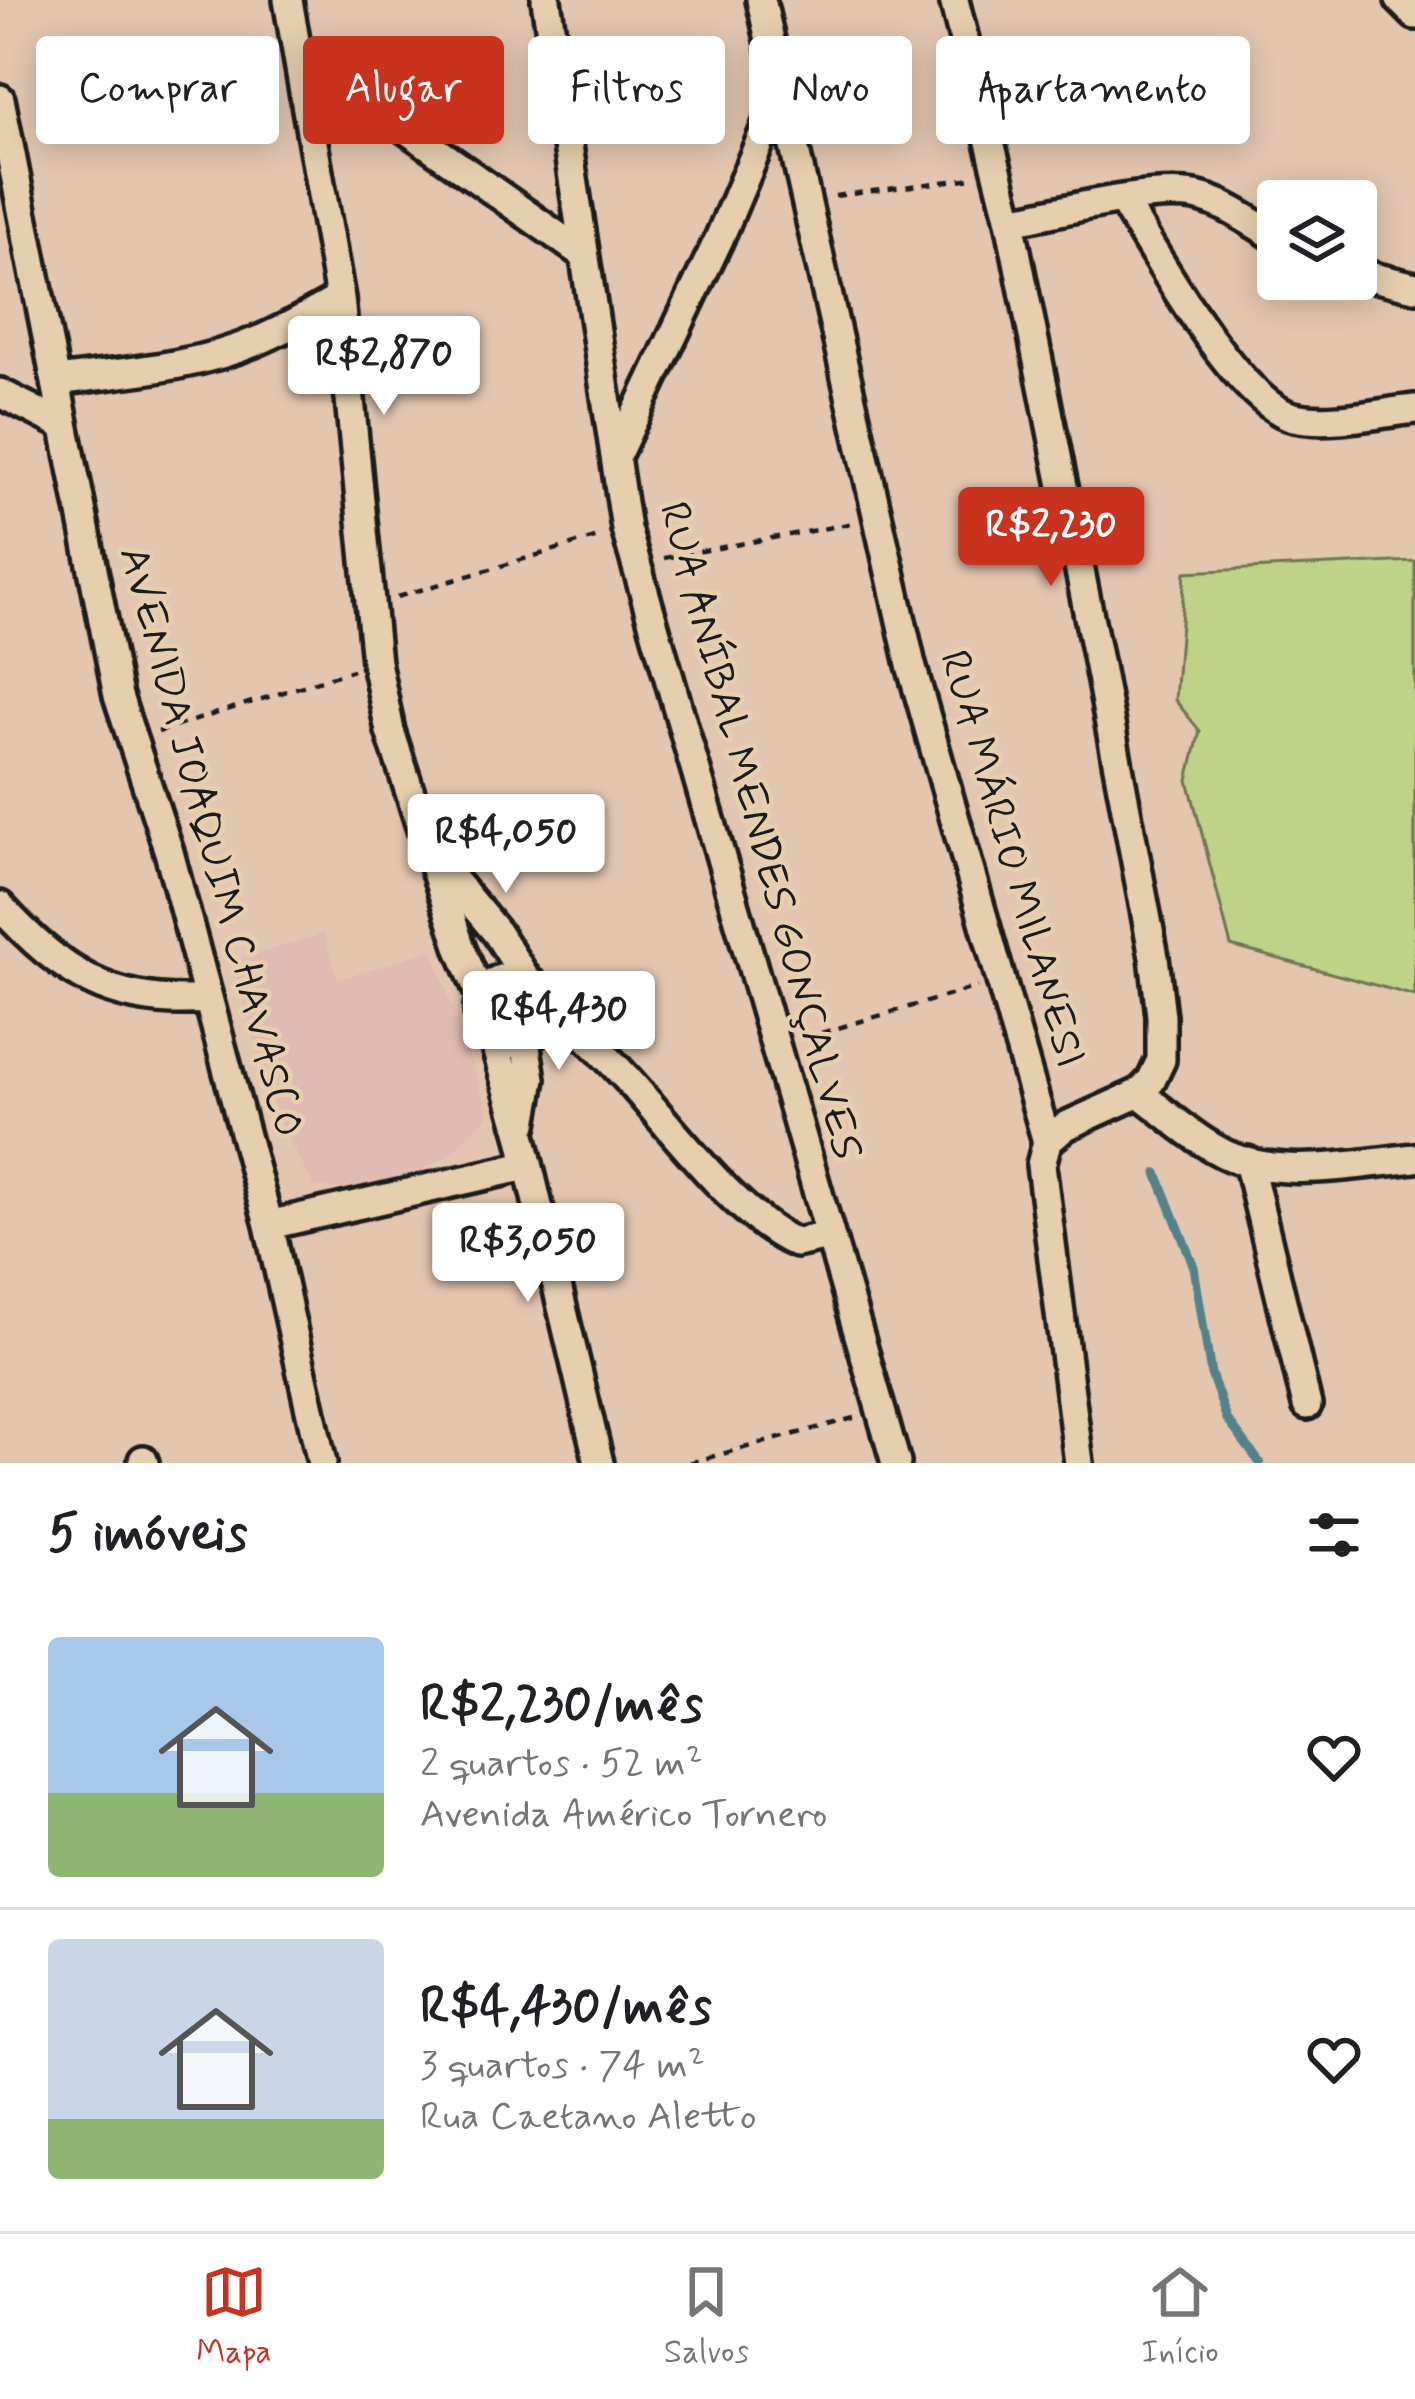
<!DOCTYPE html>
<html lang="pt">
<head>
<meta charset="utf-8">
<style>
	body { margin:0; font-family:Mynerve,sans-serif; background:#f2f2f2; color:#202124; height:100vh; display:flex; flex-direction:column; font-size:45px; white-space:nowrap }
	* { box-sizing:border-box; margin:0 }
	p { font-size:39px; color:#757577 }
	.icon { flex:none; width:66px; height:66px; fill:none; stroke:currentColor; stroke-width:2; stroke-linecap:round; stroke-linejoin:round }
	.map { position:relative; height:1463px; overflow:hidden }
	.side { display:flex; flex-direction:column; background:#fff; flex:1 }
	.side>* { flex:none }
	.banner { position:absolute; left:36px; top:36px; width:1344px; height:108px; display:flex; gap:24px }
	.tools { position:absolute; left:1257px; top:180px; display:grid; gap:24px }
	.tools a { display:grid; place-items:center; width:120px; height:120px; border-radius:12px; background:#fff; box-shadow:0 6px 30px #0003; font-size:60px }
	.price { position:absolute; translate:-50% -102px; padding:0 27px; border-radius:12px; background:#fff; color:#222; font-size:39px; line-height:78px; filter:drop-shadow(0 3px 6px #0008) }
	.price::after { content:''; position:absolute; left:50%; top:72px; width:36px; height:27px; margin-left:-18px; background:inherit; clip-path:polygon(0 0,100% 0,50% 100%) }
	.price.on { background:#c8321e; color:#fff }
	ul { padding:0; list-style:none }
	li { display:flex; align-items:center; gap:36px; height:300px; padding:0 48px }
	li+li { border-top:3px solid #e0e0e0 }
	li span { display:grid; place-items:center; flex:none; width:336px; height:240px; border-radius:12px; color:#555 }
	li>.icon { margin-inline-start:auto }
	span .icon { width:144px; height:144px; fill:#fffc; stroke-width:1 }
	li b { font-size:51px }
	h2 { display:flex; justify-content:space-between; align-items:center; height:144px; padding:0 48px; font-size:51px }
	.pill { padding:0 42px; border-radius:12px; background:#fff; box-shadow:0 6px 30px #0003; font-size:42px; line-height:108px }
	.pill.on { background:#c8321e; color:#fff }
	.dock { display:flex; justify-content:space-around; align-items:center; height:168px; border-top:3px solid #e0e0e0; background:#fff; font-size:33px; color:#757577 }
	.dock a { display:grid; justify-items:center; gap:6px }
	.dock .on { color:#c8321e }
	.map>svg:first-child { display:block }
</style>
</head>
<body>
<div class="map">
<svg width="1415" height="1463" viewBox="0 0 1415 1463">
	<rect width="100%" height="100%" fill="#e3c6b0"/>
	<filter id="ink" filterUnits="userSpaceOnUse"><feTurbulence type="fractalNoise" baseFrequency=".00833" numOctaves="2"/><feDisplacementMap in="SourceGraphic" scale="24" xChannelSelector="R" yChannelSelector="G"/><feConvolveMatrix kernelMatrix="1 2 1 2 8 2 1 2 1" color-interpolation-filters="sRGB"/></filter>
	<g filter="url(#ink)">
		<path fill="#e0bbb2" d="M324,933L338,980L432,949L489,1114L449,1156L399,1180L337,1189L314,1186L280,1125L232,962Z"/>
		<path fill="#bfd287" stroke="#6e7752" stroke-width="3" d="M1415,561V996L1231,946L1188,780L1200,731L1175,700L1185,572Z"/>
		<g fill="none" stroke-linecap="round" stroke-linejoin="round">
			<path stroke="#53828b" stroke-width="9" d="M1157,1173L1194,1267L1211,1374L1227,1419L1260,1463"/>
			<g stroke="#1c1c1c" stroke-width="36">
				<path id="minor" d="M288,0L340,298L376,662L390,731L461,949L481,997
					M546,0L626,529L896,1463
					M761,0L911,665L1047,1142L1041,1165L1079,1463
					M954,0L1010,221L1099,666L1154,957L1161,1016V1060L1151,1081L1139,1093L1066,1126L1047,1142
					M1400,0L1415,15
					M298,53L583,254
					M0,99L118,696L169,852L269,1225L322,1463
					M1123,201C1154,252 1238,404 1294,417C1331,425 1378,413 1415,409
					M1010,221C1060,212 1147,188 1195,196C1225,202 1252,223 1278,238
					M1356,273L1415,287
					M56,381C123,372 194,368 257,341C286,329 313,313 340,298
					M0,393L63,425
					M617,454L719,239L781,92
					M442,867L497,933L527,980
					M0,906C62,974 114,1007 208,999
					M479 1010a33 33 0 1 1 66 0a33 33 0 1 1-66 0Z
					M540,992C573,1024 607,1055 637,1090C677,1135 741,1220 796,1243L828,1236
					M493,1037L521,1134L599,1463
					M1139,1093C1165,1112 1189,1135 1217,1150C1272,1182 1355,1164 1415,1158
					M523,1124L531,1079L525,1041
					M1248,1161L1307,1405
					M269,1225L526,1166
					M143,1460L144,1463"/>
			</g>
			<path stroke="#1c1c1c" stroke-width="4.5" stroke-dasharray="9 9" stroke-linecap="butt" d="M835,196L973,178
				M664,558L854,523
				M397,597L598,537
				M158,732L353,670
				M804,1038L977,987
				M689,1463L857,1417"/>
			<use href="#minor" stroke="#e6cfaf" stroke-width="27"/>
		</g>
	</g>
	<g text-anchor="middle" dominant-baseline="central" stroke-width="9" stroke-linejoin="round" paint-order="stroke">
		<g font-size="42" fill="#1c1c1c" stroke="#e6cfaf">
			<text transform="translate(759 831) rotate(75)">RUA ANÍBAL MENDES GONÇALVES</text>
			<text transform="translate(210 842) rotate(75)">AVENIDA JOAQUIM CHAVASCO</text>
			<text transform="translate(1011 859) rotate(74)">RUA MÁRIO MILANESI</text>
		</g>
	</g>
</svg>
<div class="tools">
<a><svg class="icon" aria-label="layers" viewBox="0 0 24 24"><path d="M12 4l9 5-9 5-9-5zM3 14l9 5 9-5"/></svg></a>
</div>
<b class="price" style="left:384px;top:418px">R$2,870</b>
<b class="price on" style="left:1051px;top:589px">R$2,230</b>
<b class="price" style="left:506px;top:896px">R$4,050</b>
<b class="price" style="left:559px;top:1073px">R$4,430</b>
<b class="price" style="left:528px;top:1305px">R$3,050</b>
<div class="banner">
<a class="pill">Comprar</a>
<a class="pill on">Alugar</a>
<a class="pill">Filtros</a>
<a class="pill">Novo</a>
<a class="pill">Apartamento</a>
</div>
</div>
<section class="side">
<h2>5 imóveis<svg class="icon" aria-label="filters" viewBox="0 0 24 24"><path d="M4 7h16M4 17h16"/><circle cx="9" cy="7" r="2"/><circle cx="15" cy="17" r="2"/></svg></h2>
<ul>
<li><span style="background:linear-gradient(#a9c7e8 65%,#8fb573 0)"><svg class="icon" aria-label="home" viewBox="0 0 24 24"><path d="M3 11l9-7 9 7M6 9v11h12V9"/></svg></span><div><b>R$2,230/mês</b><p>2 quartos · 52 m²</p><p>Avenida Américo Tornero</p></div><svg class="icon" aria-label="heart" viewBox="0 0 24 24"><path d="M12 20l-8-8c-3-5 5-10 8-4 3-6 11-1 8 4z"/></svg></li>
<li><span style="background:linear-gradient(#c9d6e8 75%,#8fb573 0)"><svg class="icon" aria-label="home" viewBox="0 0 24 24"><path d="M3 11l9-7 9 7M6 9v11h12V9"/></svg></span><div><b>R$4,430/mês</b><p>3 quartos · 74 m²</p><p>Rua Caetano Aletto</p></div><svg class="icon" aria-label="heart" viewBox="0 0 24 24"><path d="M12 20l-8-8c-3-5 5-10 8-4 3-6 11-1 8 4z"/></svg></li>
</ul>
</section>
<nav class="dock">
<a class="on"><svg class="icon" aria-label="map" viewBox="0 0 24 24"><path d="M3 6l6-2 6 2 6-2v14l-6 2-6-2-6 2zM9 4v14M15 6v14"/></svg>Mapa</a>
<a><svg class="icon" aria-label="saved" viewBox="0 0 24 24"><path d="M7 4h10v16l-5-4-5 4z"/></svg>Salvos</a>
<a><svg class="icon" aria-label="home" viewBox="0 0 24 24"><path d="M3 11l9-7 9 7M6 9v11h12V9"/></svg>Início</a>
</nav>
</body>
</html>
